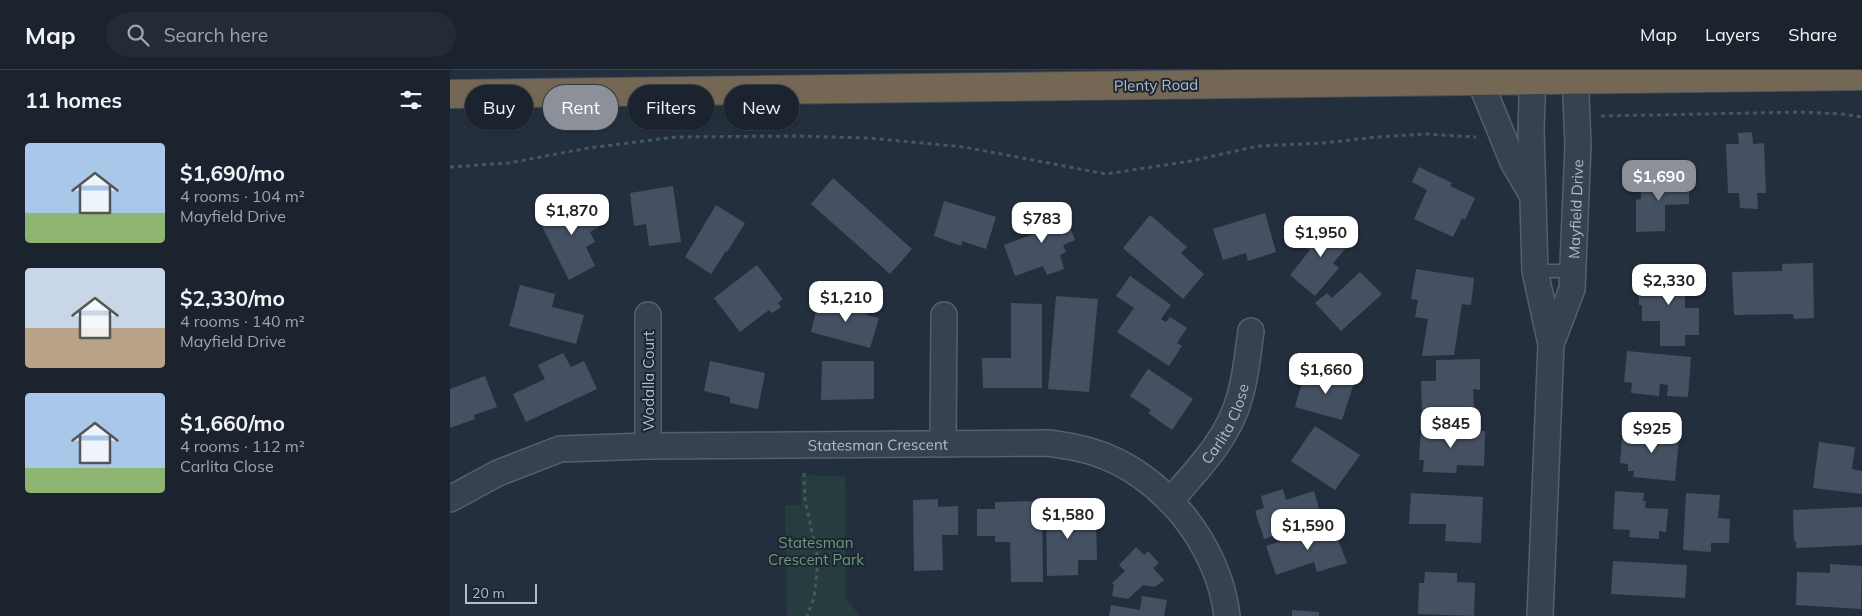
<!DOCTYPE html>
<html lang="en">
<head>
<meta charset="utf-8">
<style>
	body { margin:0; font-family:Mulish,sans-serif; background:#242b36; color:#f1f3f6; height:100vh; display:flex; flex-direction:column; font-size:19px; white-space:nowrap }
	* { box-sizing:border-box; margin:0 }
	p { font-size:16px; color:#a0a4aa }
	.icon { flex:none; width:28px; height:28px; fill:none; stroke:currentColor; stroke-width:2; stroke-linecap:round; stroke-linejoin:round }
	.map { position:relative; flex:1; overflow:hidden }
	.drawer { display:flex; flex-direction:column; background:#1b232e; width:450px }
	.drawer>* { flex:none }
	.banner { position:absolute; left:15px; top:15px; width:475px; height:45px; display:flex; gap:10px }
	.scale { position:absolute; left:15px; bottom:12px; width:72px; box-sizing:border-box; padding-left:5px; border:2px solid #b4bcc9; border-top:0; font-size:14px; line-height:18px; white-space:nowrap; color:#b4bcc9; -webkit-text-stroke:4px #1d2633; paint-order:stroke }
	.price { position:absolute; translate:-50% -42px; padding:0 11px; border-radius:10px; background:#fff; color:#222; font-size:16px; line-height:32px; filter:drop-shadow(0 1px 2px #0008) }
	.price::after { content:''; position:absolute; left:50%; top:30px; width:15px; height:11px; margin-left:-8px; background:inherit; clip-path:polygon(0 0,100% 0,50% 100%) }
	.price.selected { background:#8c9099; color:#fff }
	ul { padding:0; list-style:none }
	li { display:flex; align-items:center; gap:15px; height:125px; padding:0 25px }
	li span { display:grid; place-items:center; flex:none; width:140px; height:100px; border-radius:5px; color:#555 }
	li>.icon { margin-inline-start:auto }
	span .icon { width:60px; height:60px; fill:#fffc; stroke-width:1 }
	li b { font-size:21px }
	h2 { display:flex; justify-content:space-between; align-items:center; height:60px; padding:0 25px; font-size:21px }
	.tag { padding:0 18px; border-radius:22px; background:#1b232e; box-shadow:0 1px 4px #0004,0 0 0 1px #39404a; font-size:18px; line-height:45px }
	.tag.selected { background:#8c9099; color:#fff }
	header { display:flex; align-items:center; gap:30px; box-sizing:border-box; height:70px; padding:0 25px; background:#1b232e; border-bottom:1px solid #39404a }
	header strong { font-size:24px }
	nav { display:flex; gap:28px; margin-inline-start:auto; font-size:18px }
	.search { width:350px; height:45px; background:#242b36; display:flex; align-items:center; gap:12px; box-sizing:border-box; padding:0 18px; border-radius:28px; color:#a0a4aa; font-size:19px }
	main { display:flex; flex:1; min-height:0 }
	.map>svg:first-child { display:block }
</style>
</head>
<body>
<header>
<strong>Map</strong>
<div class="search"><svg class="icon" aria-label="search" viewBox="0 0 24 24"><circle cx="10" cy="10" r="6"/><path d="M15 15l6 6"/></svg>Search here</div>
<nav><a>Map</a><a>Layers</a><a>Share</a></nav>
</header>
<main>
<section class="drawer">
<h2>11 homes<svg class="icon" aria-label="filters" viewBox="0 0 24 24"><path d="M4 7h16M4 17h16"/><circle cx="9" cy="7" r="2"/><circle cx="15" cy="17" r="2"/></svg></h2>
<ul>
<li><span style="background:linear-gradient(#a9c7e8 70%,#8fb573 0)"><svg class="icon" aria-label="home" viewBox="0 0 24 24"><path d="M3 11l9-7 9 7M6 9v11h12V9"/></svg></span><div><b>$1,690/mo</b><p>4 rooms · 104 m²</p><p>Mayfield Drive</p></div></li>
<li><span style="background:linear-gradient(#c9d6e8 60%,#b9a48a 0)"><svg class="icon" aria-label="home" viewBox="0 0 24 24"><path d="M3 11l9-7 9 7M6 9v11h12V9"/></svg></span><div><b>$2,330/mo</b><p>4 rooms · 140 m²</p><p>Mayfield Drive</p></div></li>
<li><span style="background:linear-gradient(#a9c7e8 75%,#8fb573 0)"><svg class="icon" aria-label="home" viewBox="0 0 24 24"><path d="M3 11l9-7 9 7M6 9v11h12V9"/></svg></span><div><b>$1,660/mo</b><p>4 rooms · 112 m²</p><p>Carlita Close</p></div></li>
</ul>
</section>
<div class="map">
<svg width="1412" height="546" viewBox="0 0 1412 546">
	<rect width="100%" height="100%" fill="#242f3e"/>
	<path fill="#263c3f" d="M351,405L395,406L396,527L409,546H337L335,435H351Z"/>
	<path fill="#455162" d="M1302,62L1303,74L1314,73L1316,123H1307L1308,139L1290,138L1289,123H1278L1276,74H1289L1288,63Z
		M969,97L1002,113L1000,116L1025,128L1015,150L1012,148L1003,167L964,149L977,120L962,112Z
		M383,108L462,179L440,204L361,134Z
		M1239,108V134L1215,135V161L1186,162V130L1191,129V109Z
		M223,116L231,172L199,176L196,154L184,156L180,123Z
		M134,127L149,157L140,162L145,172L136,177L145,196L119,210L89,150Z
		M494,131L546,147L536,179L512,171L511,176L484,166Z
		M266,135L295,153L277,182L276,181L261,204L235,187Z
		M612,136L625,170L613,175L616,182L610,185L614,199L597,205L593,196L565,206L554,175L584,164L579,149Z
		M815,143L826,182L798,191L796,183L773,190L763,159Z
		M700,145L737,177L731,183L754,204L733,229L673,178Z
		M878,150L902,171L883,193L889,198L865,226L840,205L860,180L855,177Z
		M1363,193L1364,248L1344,249L1343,244L1284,245L1282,202L1332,201V194Z
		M307,195L333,229L328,233L331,237L322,243L319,240L290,262L264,228Z
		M1204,196H1235V238H1249V265H1235V276H1210V251H1192V235H1189V212H1204Z
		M966,199L1024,208L1021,235L1012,234L1004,285L972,286L978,249L965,247L968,230L961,229Z
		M910,202L932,224L891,261L865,233L877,223L882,228Z
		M680,206L721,235L711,249L716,252L720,247L737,258L727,273L732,276L719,296L667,262L684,238L666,226Z
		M70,215L105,224L102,237L134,245L126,274L59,256Z
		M606,226L648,229L639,322L598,319Z
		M383,228L419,236L417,245L429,248L420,278L361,262L368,234L380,237Z
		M561,233L592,234V318H533L532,288H561Z
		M1177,281L1241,287L1238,327L1217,326L1218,315L1210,314L1209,326L1181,323L1182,313L1174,312Z
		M113,283L121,297L134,291L147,319L76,352L63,324L95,309L88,295Z
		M1030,289V320L1023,319L1024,340L972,341L971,311H986V290Z
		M260,291L315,303L308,339L280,333V327L254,321Z
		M372,291H424V329L371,330Z
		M698,299L743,329L722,360L698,343L701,340L680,326Z
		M876,301L905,310L892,350L845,337L854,306L873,312Z
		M35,306L47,337L24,345L25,349L0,358V319Z
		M865,356L910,385L885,420L841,391Z
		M971,358L1035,361L1034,396L1007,395L1006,403L973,402L974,390H969Z
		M1191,358L1226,361L1225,366L1229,367L1225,411L1183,407L1184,401H1178V394L1170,393L1172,369L1186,371V364L1190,365Z
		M1369,372L1405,377L1402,399L1412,401V424L1363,418Z
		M833,419L836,430L864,421L872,449L814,469L805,441L814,438L811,426Z
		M1165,421L1194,423L1193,431H1196L1195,438L1218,439L1216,462L1209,461V469L1179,467L1180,460L1163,459Z
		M961,423L1033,427L1031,473L995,471L996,454H959Z
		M1236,423L1270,425L1268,448L1280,449L1279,473H1261V482L1233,480Z
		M488,429V437L508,436V465H492L493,500L464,501L463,430Z
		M592,431L593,512H561L560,472H545V466H527V439H545V432Z
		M596,434H621L622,449L646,448L647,490H628V505L597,506Z
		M1412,437V475L1346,478V471H1344L1343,440Z
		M882,454L897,493L867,502L864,492L826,505L816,476Z
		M686,477L694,485L698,481L709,493L703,498L714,510L705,517L693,515L678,529L662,526L664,515L662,513L675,501L669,495Z
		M1163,491L1237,495L1235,528L1161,524Z
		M1380,494L1412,496L1411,539L1346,535L1347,502L1380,503Z
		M975,502L1007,503V512L1025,513L1024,546L968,544L969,513H974Z
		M692,526L717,530L714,546H659L661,535L690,540Z
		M842,540L869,542V546H842Z"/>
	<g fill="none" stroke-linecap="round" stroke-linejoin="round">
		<g stroke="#565f6c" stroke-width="15">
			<path id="lane" d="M1085,201H1123"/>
		</g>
		<g stroke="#565f6c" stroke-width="28">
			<g id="street">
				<path d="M1083,0L1081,60L1085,201L1101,274L1090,546"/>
				<path d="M1030,11L1063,92L1081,123"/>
				<path id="s1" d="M1101,274L1122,219L1128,76L1125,0"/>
				<path d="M493,374L494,245"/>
				<path d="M198,376V245"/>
				<path id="s2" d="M0,429L48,403L110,379L198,376L598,373C613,375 628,377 643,382C712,403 769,475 777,546"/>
				<path id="s3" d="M720,431C748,399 779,368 790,326C796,305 798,282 801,261"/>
			</g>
		</g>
		<g stroke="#434c59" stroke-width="30">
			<path id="highway" d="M0,24L1412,6"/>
		</g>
		<path stroke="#44595c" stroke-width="3" stroke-dasharray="4 4" stroke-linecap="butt" d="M1151,46L1351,42L1392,44L1412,47
			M0,97L59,93L138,78L226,67L346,66L418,68L514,77L656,104L741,91L808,76L874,73L926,67L975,64L1026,67
			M354,403L355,430L367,484V502L364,528L357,546"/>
		<use href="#lane" stroke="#38414e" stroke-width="12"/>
		<use href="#street" stroke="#38414e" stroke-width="25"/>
		<use href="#highway" stroke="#746855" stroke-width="28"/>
	</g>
	<g text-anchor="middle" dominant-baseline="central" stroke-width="4" stroke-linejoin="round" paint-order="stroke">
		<g font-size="15" fill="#b4bcc9" stroke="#1d2633">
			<text transform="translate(706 15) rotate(-1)">Plenty Road</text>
			<text stroke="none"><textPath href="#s1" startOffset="139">Mayfield Drive</textPath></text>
			<text transform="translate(198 311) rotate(-90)">Wodalla Court</text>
			<text stroke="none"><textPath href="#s3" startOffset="96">Carlita Close</textPath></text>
			<text stroke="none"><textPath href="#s2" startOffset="439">Statesman Crescent</textPath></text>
		</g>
		<g font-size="15" fill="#6b9a76" stroke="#1d2633">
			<text x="366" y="472">Statesman<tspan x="366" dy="17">Crescent Park</tspan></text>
		</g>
	</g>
</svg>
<div class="scale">20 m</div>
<b class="price selected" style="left:1209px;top:132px">$1,690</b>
<b class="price" style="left:122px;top:166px">$1,870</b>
<b class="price" style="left:592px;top:174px">$783</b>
<b class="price" style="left:871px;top:188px">$1,950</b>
<b class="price" style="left:1219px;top:236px">$2,330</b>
<b class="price" style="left:396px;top:253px">$1,210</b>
<b class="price" style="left:876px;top:325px">$1,660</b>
<b class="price" style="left:1001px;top:379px">$845</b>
<b class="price" style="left:1202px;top:384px">$925</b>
<b class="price" style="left:618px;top:470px">$1,580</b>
<b class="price" style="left:858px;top:481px">$1,590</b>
<div class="banner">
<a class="tag">Buy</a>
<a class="tag selected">Rent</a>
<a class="tag">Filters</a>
<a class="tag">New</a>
</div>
</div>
</main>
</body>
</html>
